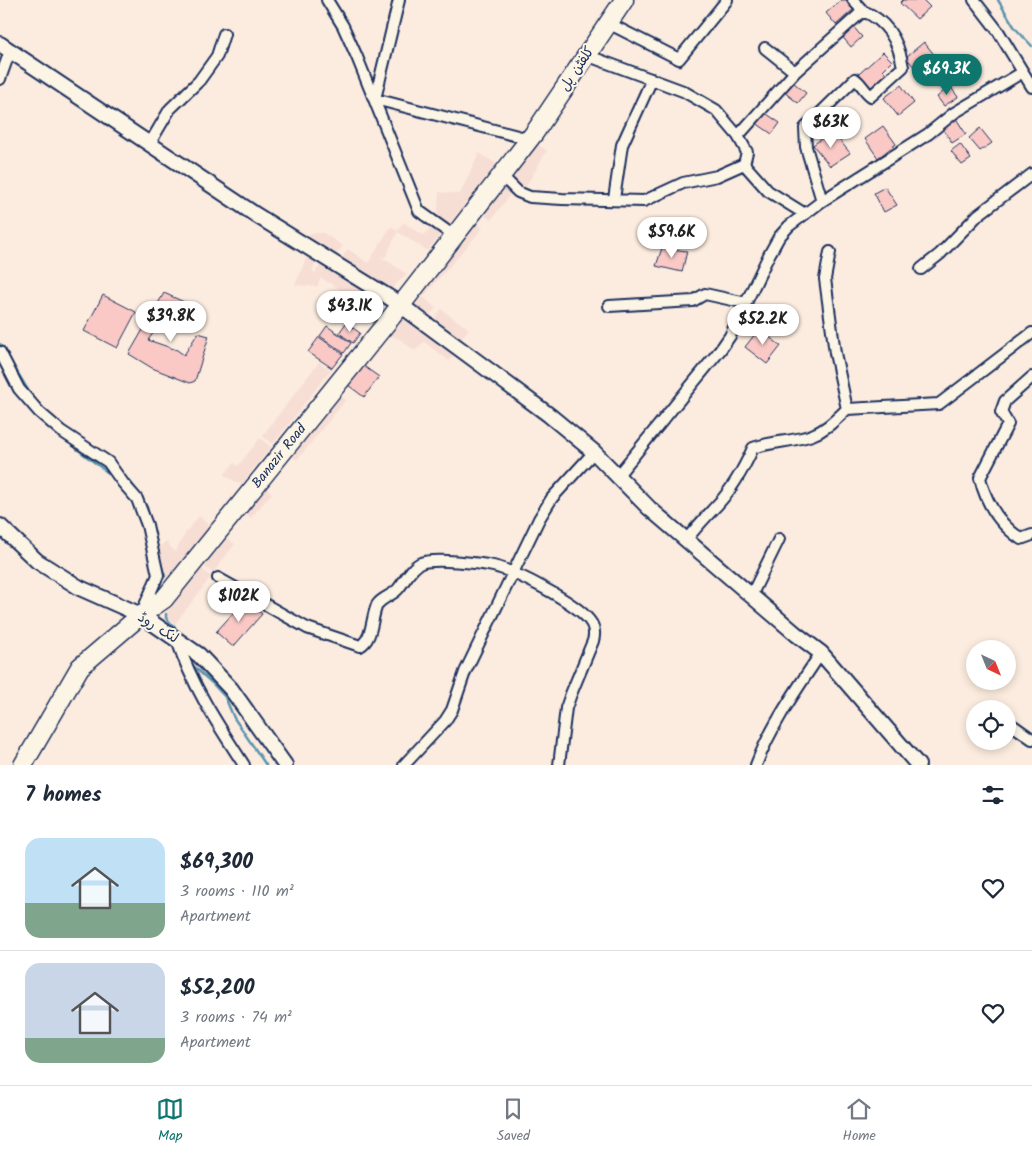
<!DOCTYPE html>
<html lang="en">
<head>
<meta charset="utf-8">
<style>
	body { margin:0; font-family:Kalam,"Playpen Sans Arabic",sans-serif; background:#f2f2f3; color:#1f2937; height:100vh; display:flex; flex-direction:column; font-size:19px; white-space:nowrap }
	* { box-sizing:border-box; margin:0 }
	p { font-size:16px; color:#747a83 }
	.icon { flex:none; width:28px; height:28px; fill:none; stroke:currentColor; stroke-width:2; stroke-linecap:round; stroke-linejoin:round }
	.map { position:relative; height:765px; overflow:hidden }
	.details { display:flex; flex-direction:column; background:#fff; flex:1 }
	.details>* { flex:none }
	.needle { width:32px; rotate:137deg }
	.buttons { position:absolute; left:966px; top:640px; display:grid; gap:10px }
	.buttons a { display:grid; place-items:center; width:50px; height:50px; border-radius:50%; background:#fff; box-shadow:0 2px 8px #0003; font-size:25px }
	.price { position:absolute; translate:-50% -42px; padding:0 11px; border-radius:18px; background:#fff; color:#222; font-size:16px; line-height:32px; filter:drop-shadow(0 1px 2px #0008) }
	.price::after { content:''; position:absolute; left:50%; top:30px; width:15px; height:11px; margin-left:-8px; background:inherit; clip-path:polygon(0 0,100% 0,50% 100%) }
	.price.active { background:#0f766e; color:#fff }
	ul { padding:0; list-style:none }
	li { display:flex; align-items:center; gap:15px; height:125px; padding:0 25px }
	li+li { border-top:1px solid #e0e1e3 }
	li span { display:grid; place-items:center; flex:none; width:140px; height:100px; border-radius:15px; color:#555 }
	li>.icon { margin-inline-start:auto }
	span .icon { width:60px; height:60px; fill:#fffc; stroke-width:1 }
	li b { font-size:21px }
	h2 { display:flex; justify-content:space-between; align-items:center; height:60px; padding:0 25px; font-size:21px }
	.dock { display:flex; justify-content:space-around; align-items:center; height:70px; border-top:1px solid #e0e1e3; background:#fff; font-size:14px; color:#747a83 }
	.dock a { display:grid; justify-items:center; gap:2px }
	.dock .active { color:#0f766e }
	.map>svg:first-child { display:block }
</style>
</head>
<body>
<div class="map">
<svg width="1032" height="765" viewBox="0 0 1032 765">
	<rect width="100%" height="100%" fill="#fcecdf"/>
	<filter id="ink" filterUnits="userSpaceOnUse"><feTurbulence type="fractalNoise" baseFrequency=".02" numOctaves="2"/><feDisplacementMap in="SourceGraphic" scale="10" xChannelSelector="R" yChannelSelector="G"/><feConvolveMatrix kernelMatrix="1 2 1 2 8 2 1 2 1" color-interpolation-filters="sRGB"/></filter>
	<g filter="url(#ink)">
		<path fill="#f7ded5" d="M534,143L547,150L524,190L511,183Z
			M479,153L497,164L449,224L437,222L439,192L460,194Z
			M503,181L514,190L491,220L480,212Z
			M474,221L483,228L423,297L436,308L428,318L406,300Z
			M403,222L423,235L433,226L442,233L427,251L398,232L385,258L380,256L407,274L392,288L387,289L340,260L348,249L368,263L391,226L398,231Z
			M310,233H324L343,246L336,255L309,240Z
			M308,254L318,258L312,270L315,273L323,261L373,293L367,300L354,298L321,278L317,287L295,285Z
			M365,302H382L368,321L357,313Z
			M441,309L469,329L459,341L433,320Z
			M395,315L410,319L457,351L449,361L424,342L415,351L401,340L391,336L382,344L380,343Z
			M319,362L331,370L273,444L262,436Z
			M335,391L346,400L297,460L287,453Z
			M260,438L271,447L241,485L224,475L234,463L238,466Z
			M262,485L272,493L251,518L240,512Z
			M199,516L211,526L168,581L157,549L166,541L175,552L186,532Z
			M223,536L235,544L213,573L201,564Z
			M199,566L211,577L175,624L167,617V609Z"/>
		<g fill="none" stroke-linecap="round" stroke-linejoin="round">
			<path stroke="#5c94ae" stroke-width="2.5" d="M998,0L1015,28L1032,46
				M0,344L5,351
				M11,362L34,400
				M77,449L111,475
				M129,480L137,491
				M142,500L147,507L150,520
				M161,565L165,576L162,580
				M166,614V618L180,633
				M191,664L212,683L225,697L234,718L266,765"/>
		</g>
		<path fill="#fac9c5" stroke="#1b2f5e" d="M841,0H848L855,8L836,25L826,13Z
			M903,0H923L930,7L917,19L900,3Z
			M851,24L862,37L851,47L840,34Z
			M924,42L936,57L918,72L906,57Z
			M883,52L892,61L883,70L888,75L873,89L859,74Z
			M793,82L806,93L798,103L784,92Z
			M901,85L914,103L898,116L884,98Z
			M950,86L958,97L944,106L937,97Z
			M764,112L780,123L772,134L756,123Z
			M955,117L966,134L952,143L942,127Z
			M883,126L896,144L878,158L865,139Z
			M980,128L992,143L980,151L969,138Z
			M832,131L850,153L830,166L813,145Z
			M960,144L971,159L962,165L951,151Z
			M885,187L897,205L884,212L874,193Z
			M662,248L687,251L682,272L656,266Z
			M164,293L184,302L200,315L193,329L179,318L168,314L148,340L177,350L184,355L198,333L209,336L195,381L190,383L152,368L129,354Z
			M103,295L136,312L117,348L84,331Z
			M346,323L360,333L353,343L339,333Z
			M327,326L351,343L344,353L320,336Z
			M759,329L781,346L767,364L745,347Z
			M319,337L343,354L332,368L308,352Z
			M358,362L379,377L364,397L344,382Z
			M245,600L262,614L233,647L216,632Z"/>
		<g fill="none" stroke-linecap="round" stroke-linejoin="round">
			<g stroke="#1b2f5e" stroke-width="14">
				<path id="street" d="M327,0L343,26L357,57L419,211L454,236
					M399,0L375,99L529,139
					M974,0L998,31L1032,87
					M608,23L679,59L727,0
					M765,48L795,72L863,11L853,0
					M586,55L683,91L716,110L738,136L795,72
					M0,79L10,51
					M738,136L747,152L744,164L768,191L805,214
					M150,143L170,109L199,81L217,56L224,34
					M501,175L518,192L530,197L562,199L644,201L683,183L717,176L744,164
					M614,199L622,145L652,79
					M822,201L806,147L805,128L855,79C862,84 864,91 871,96L903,67C899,43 888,21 863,11
					M921,269L940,254L978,215L1032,174
					M609,306L693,301L705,294L746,303
					M0,352L19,389L39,412L61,431L108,462L123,483L137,499L147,525L158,575L142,612
					M1032,377L1005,401L1001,412L1008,424L980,478C986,503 999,524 1021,539L1032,535
					M847,409L939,404L1032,333
					M618,475L721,349L730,336L769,255L779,237L789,226L822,201L928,134L954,113L1023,72
					M687,539C696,527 707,516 718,504C733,488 744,468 753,448C772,441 793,442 812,435C826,430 836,419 847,409L835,353L825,279L830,252
					M218,578L307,628L360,646C373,639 371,618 377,605C382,597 392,596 398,589C405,581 411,567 421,563C433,558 479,563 493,566C515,571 575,602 589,620C594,626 595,634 593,641L571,694L566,708L559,765
					M752,594L779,539
					M177,640C192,686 218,725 244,765
					M1008,722L1032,739
					M404,765L445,721L452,710L465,672L539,519L552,498L594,452
					M756,765C772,724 797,689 821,653"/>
			</g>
			<g stroke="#1b2f5e" stroke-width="18">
				<path id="secondary" d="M0,44L256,215L395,301L498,377L549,415L594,452L649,508L796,634L821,653L918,765
					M0,526L37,561L80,588L141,615L199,655L231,689L285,765"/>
			</g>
			<g stroke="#1b2f5e" stroke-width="21">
				<g id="highway">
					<path id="s1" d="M23,765L80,667L141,615L164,599L401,305L535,132L624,0"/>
				</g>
			</g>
			<use href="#street" stroke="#fcf5e5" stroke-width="10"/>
			<use href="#secondary" stroke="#fcf5e5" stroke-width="14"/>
			<use href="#highway" stroke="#fcf5e5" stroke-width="18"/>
		</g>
	</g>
	<g text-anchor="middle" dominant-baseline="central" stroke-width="4" stroke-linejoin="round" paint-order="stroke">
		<g font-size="14" fill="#1b2f5e" stroke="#fcf5e5">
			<text transform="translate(577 69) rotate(-56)">کلفٹن پل</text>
			<text stroke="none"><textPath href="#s1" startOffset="405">Banazir Road</textPath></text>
			<text transform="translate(158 628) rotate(32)">لنک روڈ</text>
		</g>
	</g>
</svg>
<div class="buttons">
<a><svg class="needle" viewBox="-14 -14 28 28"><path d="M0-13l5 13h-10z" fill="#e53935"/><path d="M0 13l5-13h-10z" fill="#747a83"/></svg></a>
<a><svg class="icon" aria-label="locate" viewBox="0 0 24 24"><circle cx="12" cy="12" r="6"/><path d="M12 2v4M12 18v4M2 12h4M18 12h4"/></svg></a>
</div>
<b class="price active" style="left:947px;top:96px">$69.3K</b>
<b class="price" style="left:831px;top:149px">$63K</b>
<b class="price" style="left:672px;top:259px">$59.6K</b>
<b class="price" style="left:350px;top:333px">$43.1K</b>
<b class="price" style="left:171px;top:343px">$39.8K</b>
<b class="price" style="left:763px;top:346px">$52.2K</b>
<b class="price" style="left:239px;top:623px">$102K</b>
</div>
<section class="details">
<h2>7 homes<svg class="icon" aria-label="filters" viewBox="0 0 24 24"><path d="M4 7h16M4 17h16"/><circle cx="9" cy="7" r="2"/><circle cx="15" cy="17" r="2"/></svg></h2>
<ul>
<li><span style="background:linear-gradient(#bfe0f5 65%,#7fa58c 0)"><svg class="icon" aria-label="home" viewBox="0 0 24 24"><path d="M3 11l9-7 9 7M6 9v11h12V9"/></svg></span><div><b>$69,300</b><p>3 rooms · 110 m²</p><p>Apartment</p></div><svg class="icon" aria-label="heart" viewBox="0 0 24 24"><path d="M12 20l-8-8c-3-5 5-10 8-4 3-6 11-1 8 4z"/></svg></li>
<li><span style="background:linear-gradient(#c9d6e8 75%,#7fa58c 0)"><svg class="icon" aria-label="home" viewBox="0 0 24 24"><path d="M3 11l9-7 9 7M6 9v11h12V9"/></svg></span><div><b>$52,200</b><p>3 rooms · 74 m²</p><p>Apartment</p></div><svg class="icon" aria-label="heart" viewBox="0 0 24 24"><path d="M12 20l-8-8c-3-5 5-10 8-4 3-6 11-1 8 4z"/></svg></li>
</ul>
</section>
<nav class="dock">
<a class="active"><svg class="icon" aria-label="map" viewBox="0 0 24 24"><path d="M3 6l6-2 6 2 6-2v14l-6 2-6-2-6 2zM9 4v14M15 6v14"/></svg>Map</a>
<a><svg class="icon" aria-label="saved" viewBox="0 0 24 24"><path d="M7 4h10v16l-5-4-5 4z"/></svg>Saved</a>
<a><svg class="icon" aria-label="home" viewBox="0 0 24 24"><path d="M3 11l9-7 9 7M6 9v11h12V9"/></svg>Home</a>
</nav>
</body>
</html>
